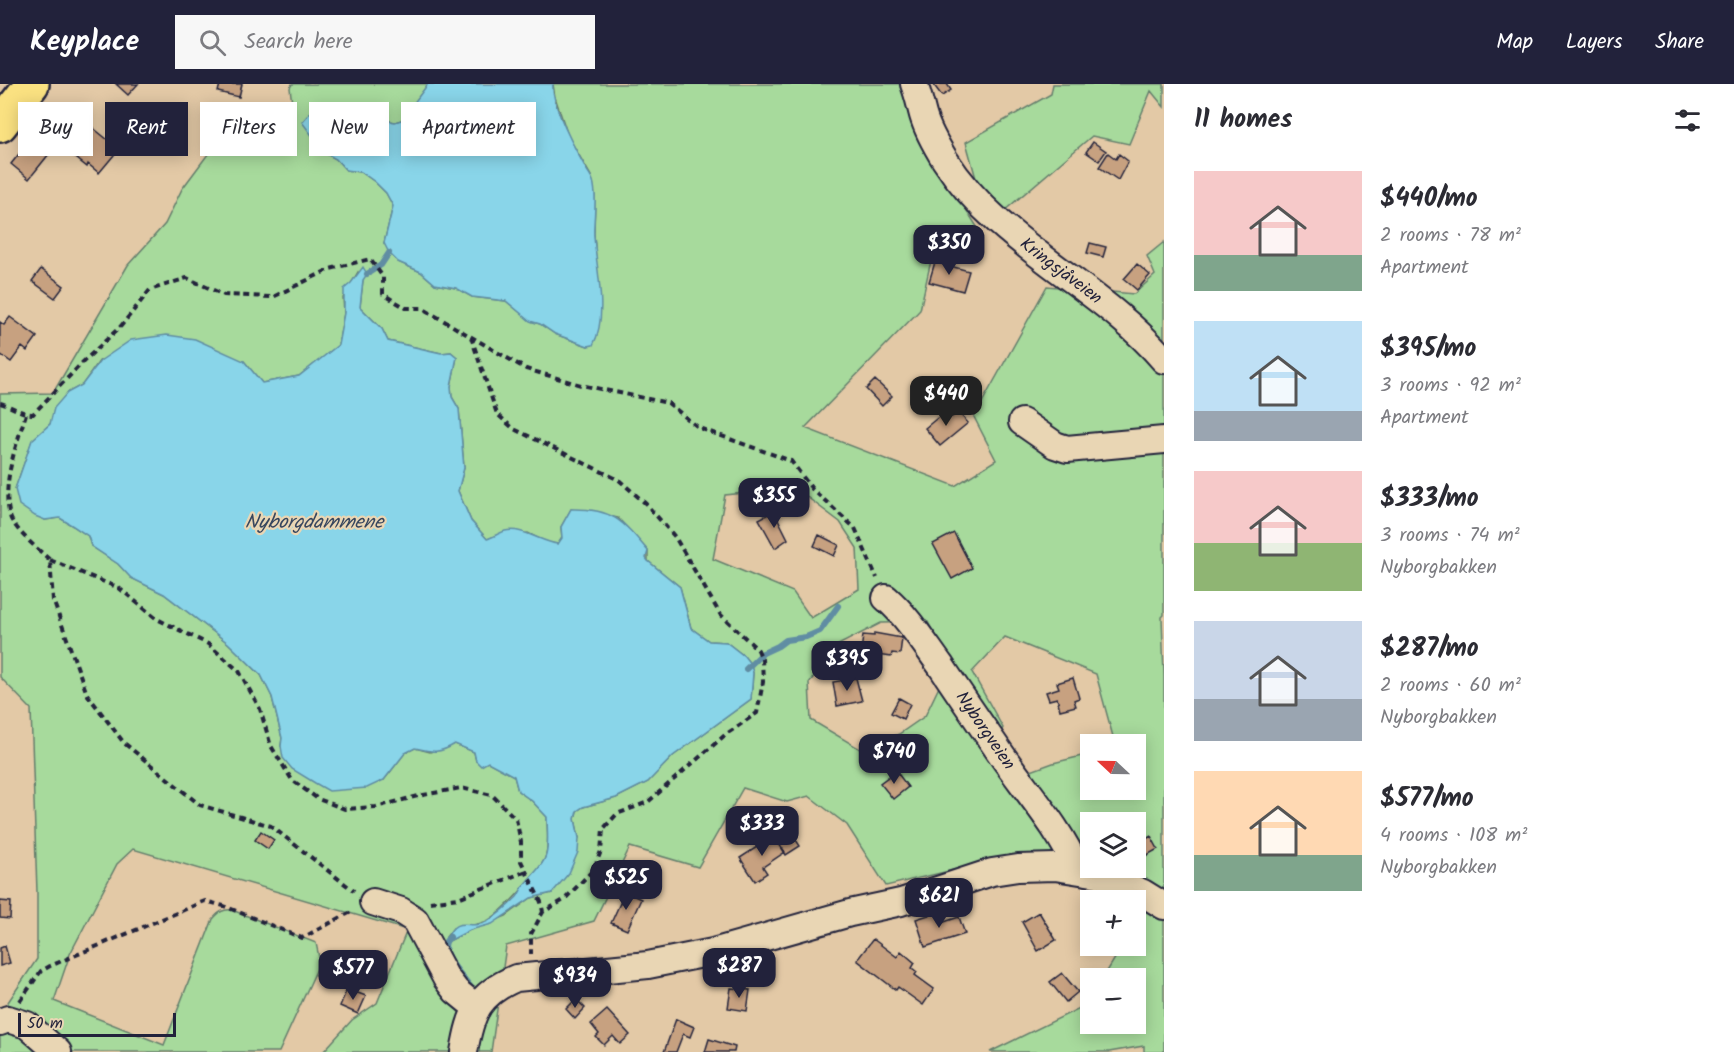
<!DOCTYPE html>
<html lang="en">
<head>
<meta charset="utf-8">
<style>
	body { margin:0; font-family:Kalam,sans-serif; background:#f7f7f7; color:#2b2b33; height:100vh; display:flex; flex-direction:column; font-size:22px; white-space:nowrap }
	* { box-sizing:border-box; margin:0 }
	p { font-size:20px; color:#7c7c81 }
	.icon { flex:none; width:33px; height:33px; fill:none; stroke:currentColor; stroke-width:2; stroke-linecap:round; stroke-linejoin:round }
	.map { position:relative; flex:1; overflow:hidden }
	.side { display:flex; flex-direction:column; background:#fff; width:570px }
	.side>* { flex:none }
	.hud { position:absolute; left:18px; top:18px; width:570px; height:54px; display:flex; gap:12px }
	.needle { width:39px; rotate:292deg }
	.controls { position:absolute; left:1080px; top:650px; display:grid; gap:12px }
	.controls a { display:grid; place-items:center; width:66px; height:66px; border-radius:0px; background:#fff; box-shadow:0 3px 15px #0003; font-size:30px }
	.scale { position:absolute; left:18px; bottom:15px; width:158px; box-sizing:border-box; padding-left:6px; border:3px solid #22223b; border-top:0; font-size:16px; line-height:21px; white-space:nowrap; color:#22223b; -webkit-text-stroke:4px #e9d6b4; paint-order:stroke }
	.price { position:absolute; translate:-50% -51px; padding:0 14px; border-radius:12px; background:#22223b; color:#fff; font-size:20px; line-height:39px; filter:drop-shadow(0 2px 3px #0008) }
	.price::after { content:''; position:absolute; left:50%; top:36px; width:18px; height:14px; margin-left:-9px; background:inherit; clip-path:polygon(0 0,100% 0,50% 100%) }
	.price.on { background:#222; color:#fff }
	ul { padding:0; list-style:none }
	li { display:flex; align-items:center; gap:18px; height:150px; padding:0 30px }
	li span { display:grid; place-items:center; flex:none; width:168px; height:120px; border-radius:0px; color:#555 }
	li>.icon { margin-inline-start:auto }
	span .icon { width:72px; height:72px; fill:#fffc; stroke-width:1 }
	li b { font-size:26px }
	h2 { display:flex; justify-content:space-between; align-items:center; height:72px; padding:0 30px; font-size:26px }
	.pill { padding:0 21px; border-radius:0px; background:#fff; box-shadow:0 3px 15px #0003; font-size:21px; line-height:54px }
	.pill.on { background:#22223b; color:#fff }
	header { display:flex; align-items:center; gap:36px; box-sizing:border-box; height:84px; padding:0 30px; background:#22223b; color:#fff }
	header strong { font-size:28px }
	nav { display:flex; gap:33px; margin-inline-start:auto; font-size:21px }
	.search { width:420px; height:54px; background:#f7f7f7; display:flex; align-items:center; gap:15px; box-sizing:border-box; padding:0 21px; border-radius:0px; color:#7c7c81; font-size:22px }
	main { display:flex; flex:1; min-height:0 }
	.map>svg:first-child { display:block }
</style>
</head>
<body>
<header>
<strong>Keyplace</strong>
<div class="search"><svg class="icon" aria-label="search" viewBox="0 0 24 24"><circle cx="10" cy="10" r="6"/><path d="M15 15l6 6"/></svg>Search here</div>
<nav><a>Map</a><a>Layers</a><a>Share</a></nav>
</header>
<main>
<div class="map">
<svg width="1164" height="968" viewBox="0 0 1164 968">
	<rect width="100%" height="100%" fill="#e3c9a6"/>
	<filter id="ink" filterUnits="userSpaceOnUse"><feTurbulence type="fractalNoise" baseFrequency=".0167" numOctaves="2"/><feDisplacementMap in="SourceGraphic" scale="12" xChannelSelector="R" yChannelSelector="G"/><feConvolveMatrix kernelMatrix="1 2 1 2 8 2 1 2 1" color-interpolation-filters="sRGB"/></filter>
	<g filter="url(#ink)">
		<path fill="#a7da9c" stroke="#647e6c" stroke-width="1.5" fill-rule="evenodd" d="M292,0H428L411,24L408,34L395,38L385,36L375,30L360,29L318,19L325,69L336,75L346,86L361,88L375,98L386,109L393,122L384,159L398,178L421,188L435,200L456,204L472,213L506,217L531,237L540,240L555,250L588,262L600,229L594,150L595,112L591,92L568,52L555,13L553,0H907L937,79L979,146L932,172L920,226L805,344L955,402L996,376L974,333L1047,202L1134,210L1155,191L1147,172L1164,158V531L1162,533L1164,592V968H1144V962L1109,968H990L1088,920L1090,916V939H1136V894H1103L1123,861H1136V839L1149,816L1106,783H1136V738H1090V779L995,776L886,802L847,741L809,712L787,718L743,704L698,783L630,763L594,837L506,862L491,968H323L352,936L377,919L407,846L133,765L117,780L70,870L54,917L164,961L213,835C219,828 223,825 232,826L316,859L320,878L279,968H0V930L37,875V808L31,625L0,593V310L53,309L128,181L165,140L182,105L223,50H259L270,57L293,27L290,4ZM358,188L363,196L360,223L382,245L388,257L441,269L451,268L457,273L451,302L452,313L459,325L464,384L458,407L471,437L487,455L528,449L547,459L558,460L562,454L561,443L571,425L618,434L648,467V477L680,503L691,544L709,557L726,558L744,572L751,581L753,589L751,615L673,672L648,698L616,714L583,723L577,727L575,735L579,754L552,809L531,814L506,832L470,846L449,857L446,853L453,844C464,842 479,842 489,836C503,827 543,786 546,771C549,759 547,745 547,733L532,717L518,707L514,692L488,678L476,677L474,668L455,660L430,668L415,664L405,669L384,696L281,662L282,654L272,613L261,591L228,559L164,510L131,494L118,480L91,462L88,452L73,442L60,434L45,436L15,405L32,357L50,340L67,309L82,301L100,276L244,277L262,299L299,292L338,262L344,229L343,214ZM795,404L840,438L857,464L859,505L811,534L793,508L713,475L725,411ZM928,538L950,580L925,632L899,650L860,665L811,636L809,599L838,561L881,539ZM1005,553L1096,590L1115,660H1136V705H1090V670L1053,679L1009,695L990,669L1003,644L972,588Z
			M1053,0H1164V23L1151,7L1129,60L1092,52L1004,127L980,109L966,58L1051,10Z"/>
		<path fill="#89d5e9" stroke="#608da3" stroke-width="1.5" d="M428,0H553C551,20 574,63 584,81C586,86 591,91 593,97C598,114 593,134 594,152C596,183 609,232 593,261L588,262L555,250L540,240L530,237L506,217L472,213L456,204L435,200L421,188L398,178L389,169L384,159L393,122L386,109L375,98L361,88L346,86L336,75L325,69L302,38L318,19L360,29L375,30L385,36L395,38L408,34L410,24Z
			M363,183L367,190L363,196L360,223L382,245L388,257L441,269L451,268L457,273L451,302L452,313L459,325L464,384L458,407L471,437L487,455C493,453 499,449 505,447C523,443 541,458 558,460L562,454L561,443L571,425C613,424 623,437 648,467L646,474L648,477L680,503L691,544L709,557L726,558L744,572L751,581L753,589L751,615L673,672L648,698L616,714L583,723L577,727L575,735L579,754L578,768L569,789L552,809L531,814L492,840L470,846L449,857L446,856C457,828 469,848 488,837C498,831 509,821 517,813C520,809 521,805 524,801C531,791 543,783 546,771C549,760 547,745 547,733L532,717L518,707L514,692L488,678L481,682L476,677L474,668L455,660C439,670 432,668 415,664L405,669L384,696L367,704L329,707L315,699L292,685L283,674L281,662L282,654L272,613L261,591L228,559L164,510L131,494L118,480L91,462L88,452L73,442L60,434L45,436L35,432L19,421L15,405L32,356L50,340L54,324L67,309L82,301L100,277L131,256L167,251L195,255L244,277L262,299L299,292L338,261L344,229V205L351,199Z"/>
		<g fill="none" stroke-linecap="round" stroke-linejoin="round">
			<path stroke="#608da3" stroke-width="6" d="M367,190L381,181L389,169
				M746,585L763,569L778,562L786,556L806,553L820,547L838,522
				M450,853C433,865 465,894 473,906"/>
		</g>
		<path fill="#c7a180" stroke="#22223b" stroke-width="1.5" d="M116,0H138L128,11Z
			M220,0H242L239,13L218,8Z
			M933,0H947L951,6L942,12Z
			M151,31L166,43L160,51L144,38Z
			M81,34L119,65L99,89L88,80L87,83L71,70L73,67L62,58Z
			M31,55L49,70L29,95L11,80Z
			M1093,58L1106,67L1099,77L1086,68Z
			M1108,69L1116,75L1119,70L1128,77L1118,96L1099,83Z
			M1090,159L1106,163L1103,173L1087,169Z
			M935,178L969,187L963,207L929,198Z
			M1137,180L1150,191L1137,206L1124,195Z
			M41,185L64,202L55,214L32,197Z
			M10,233L37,253L27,267L22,263L11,278L0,270V238L4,241Z
			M875,296L892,312L882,322L866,305Z
			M947,326L952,333L958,328L968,339L940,362L925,344Z
			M774,427L788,455L775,464L759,435Z
			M954,449L972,484L952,495L933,460Z
			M819,451L839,461L834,472L814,462Z
			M874,549L902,554L900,570L892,569L891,573L861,569L863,551L874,552Z
			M856,594L862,617L837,622L833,598Z
			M1073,594L1079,614L1074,616L1076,622L1060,626L1057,614L1049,616L1046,608L1059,604L1057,599Z
			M899,614L910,620L903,635L891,629Z
			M896,687L908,703L893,715L880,699Z
			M781,733L800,762L786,771L768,742Z
			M261,747L274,756L268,765L255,756Z
			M774,752L785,768L763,783L767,789L755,797L740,774Z
			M1151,752L1158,765L1140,775L1136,766V761Z
			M625,808L641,815L627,846L611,839Z
			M0,817L11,818L10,835L0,834Z
			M938,828L941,839L959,833L965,850L925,863L916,835Z
			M1039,828L1056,856L1038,867L1022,838Z
			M873,855L897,873L901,867L915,879L912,884L917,888L915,891L934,905L923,921L898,903L896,906L857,876Z
			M5,862L10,879L0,882V864Z
			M1062,889L1078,908L1066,918L1050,898Z
			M731,904L750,906L747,927L728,924Z
			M347,905L366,912L358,930L340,922Z
			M576,915L585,924L575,935L566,925Z
			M607,926L630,951L620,960L613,952L604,961L596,953L599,950L591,940Z
			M676,935L694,943L690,953L683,950L676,968H664Z
			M709,955L735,963L734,968H705Z"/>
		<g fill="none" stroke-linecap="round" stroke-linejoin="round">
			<g stroke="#22223b" stroke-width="30">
				<g id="minor">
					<path id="s1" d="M914,0C918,10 920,20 923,31C927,45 937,63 945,76C1000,162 1099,200 1164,276"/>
					<path d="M1022,338L1055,361L1067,365L1164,356"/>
					<path id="s2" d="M886,514C908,533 924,559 941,582C961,612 981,641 1001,670C1027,708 1059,743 1077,785"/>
					<path d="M373,818L401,827L415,836L446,894L456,907L477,924"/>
					<path d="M0,938L8,935L27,941L58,968"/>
					<path d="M464,968C471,928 478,910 516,894L648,881L713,868L850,829L901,818L992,788L1018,784L1055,783L1099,790L1143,809L1164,822"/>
				</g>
			</g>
			<g stroke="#22223b" stroke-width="38">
				<path id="major" d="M0,41L32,0"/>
			</g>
			<path stroke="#22223b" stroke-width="4" stroke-dasharray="6 4.5" stroke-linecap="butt" d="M471,253L497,330L514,345L619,396L646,420L675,453L720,530L758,566L762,575L763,598L757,629L725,651L648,718L617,730L603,745L601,767L594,785L564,816L543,828L531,850V870
				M0,319C11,322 22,330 33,330L83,278L121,242L150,206L187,194L224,211L273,213L330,185L370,175L383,193V210L406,224H422L526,285L581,301L668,319L699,344L791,377L812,405L855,444L877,494
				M26,330C16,362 0,403 11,435C20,451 37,464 50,476L53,516L87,610L124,659L200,721L271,742L354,807
				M50,476L119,504L157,535L208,560L239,587L260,625L271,662L292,696L318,715L345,725L376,723L418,712L461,704L492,711L516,735L521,758V777L541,818L543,828
				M430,818L458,814L527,787
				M20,917L41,887L50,882L205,817L224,822L302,854L353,827"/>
			<use href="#minor" stroke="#e9d6b4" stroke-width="26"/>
			<use href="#major" stroke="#fae181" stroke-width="33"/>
		</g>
	</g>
	<g text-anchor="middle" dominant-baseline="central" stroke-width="4.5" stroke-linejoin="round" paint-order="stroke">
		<g font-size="18" fill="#22223b" stroke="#e9d6b4">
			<text stroke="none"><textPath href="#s1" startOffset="244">Kringsjåveien</textPath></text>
			<text stroke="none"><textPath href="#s2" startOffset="166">Nyborgveien</textPath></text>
		</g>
		<g font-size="20" font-style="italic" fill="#37465e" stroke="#e9d6b4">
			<text x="314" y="439">Nyborgdammene</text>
		</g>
	</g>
</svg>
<div class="controls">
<a><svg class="needle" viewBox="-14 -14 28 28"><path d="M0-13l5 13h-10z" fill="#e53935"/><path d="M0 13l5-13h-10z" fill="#7c7c81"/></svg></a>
<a><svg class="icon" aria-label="layers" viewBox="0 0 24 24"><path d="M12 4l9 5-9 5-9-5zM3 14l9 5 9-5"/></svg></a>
<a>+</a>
<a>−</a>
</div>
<div class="scale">50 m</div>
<b class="price" style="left:949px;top:192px">$350</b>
<b class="price on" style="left:946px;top:343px">$440</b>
<b class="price" style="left:774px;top:445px">$355</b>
<b class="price" style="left:847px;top:608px">$395</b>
<b class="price" style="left:894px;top:701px">$740</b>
<b class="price" style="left:762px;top:773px">$333</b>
<b class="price" style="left:626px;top:827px">$525</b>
<b class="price" style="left:939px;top:845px">$621</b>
<b class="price" style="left:739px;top:915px">$287</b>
<b class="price" style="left:353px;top:917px">$577</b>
<b class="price" style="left:575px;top:925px">$934</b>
<div class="hud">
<a class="pill">Buy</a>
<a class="pill on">Rent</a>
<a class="pill">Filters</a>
<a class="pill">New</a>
<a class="pill">Apartment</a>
</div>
</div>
<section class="side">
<h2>11 homes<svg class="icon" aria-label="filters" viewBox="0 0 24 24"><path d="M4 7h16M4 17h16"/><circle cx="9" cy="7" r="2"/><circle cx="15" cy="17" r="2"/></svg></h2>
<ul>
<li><span style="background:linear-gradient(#f6c9c9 70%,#7fa58c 0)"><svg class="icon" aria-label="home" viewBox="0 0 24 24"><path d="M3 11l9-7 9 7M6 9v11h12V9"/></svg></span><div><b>$440/mo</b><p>2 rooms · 78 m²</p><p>Apartment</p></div></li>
<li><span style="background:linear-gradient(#bfe0f5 75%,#9aa5b1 0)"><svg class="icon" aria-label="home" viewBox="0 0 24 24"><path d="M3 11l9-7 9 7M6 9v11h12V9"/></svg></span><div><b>$395/mo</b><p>3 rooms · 92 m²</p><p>Apartment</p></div></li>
<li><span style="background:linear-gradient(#f6c9c9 60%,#8fb573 0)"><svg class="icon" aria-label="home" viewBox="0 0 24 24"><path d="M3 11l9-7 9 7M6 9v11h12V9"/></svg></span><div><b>$333/mo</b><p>3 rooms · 74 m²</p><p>Nyborgbakken</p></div></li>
<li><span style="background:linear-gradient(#c9d6e8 65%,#9aa5b1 0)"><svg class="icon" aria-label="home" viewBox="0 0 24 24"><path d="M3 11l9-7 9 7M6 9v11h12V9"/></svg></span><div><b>$287/mo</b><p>2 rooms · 60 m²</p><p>Nyborgbakken</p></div></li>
<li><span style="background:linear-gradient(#ffd9b3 70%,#7fa58c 0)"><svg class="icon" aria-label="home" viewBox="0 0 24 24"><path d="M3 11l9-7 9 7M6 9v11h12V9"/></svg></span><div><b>$577/mo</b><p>4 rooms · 108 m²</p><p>Nyborgbakken</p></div></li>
</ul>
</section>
</main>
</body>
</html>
